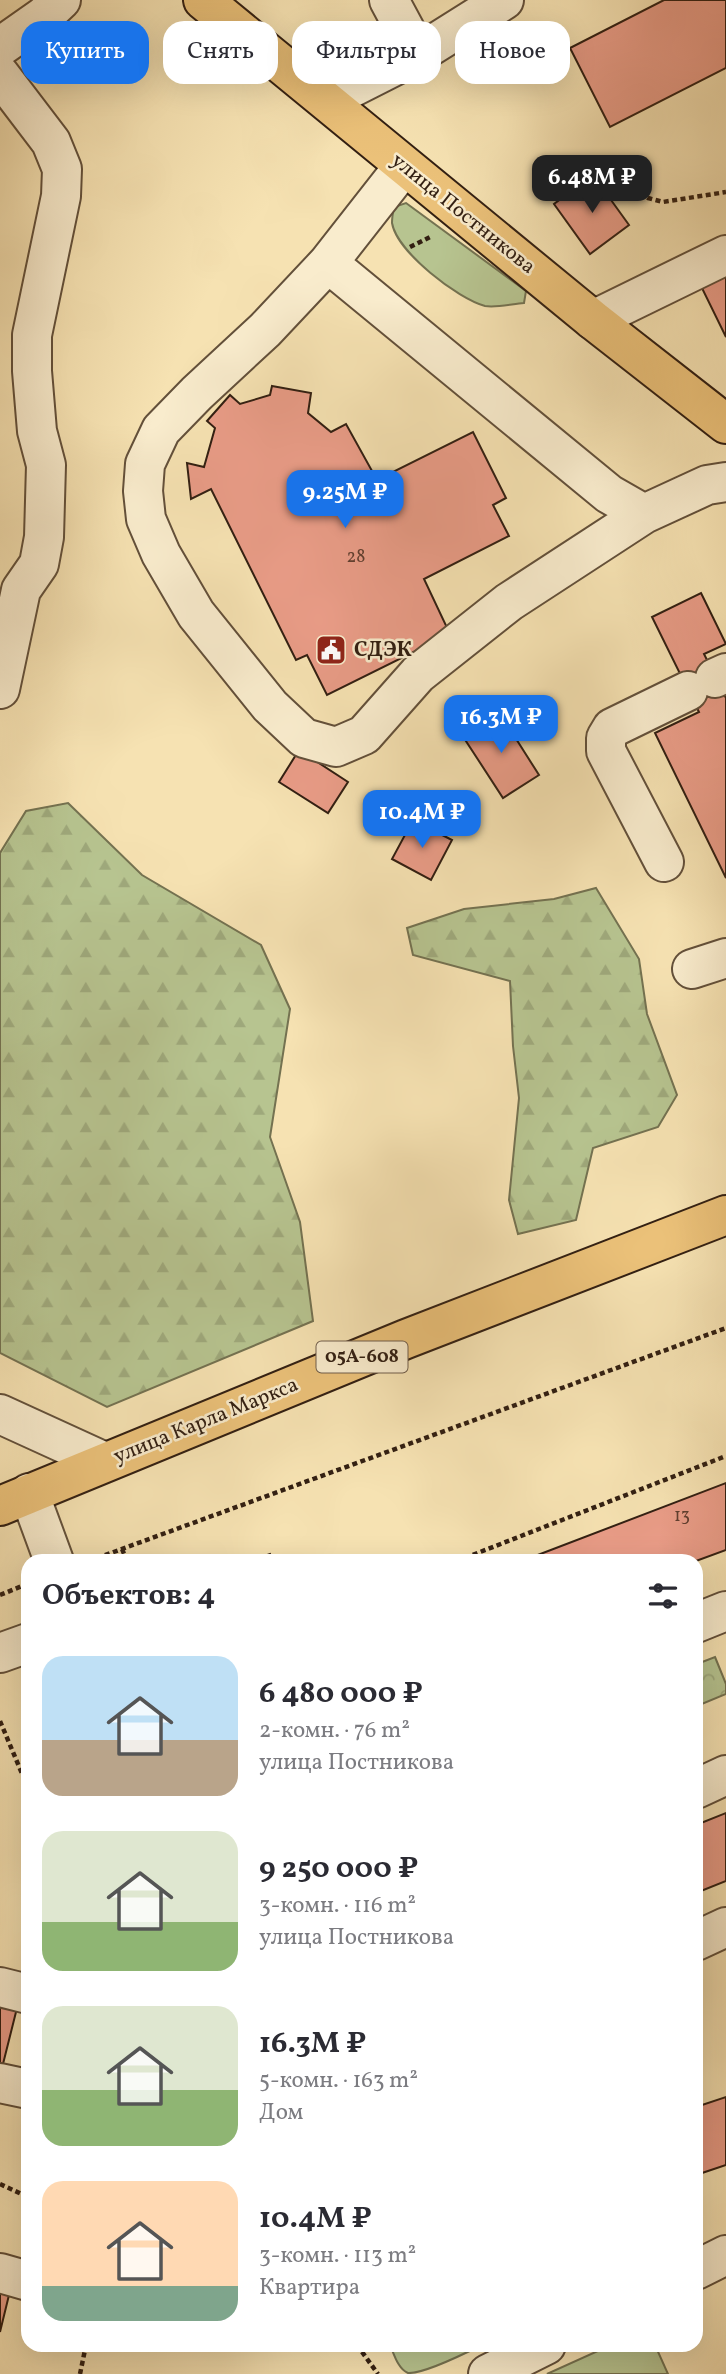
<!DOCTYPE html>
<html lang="ru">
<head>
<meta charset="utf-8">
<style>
	body { margin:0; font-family:Vollkorn,serif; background:#f7f7f7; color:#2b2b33; height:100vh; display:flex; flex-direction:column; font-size:26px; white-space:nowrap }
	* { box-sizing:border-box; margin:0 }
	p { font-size:23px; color:#7c7c81 }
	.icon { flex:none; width:38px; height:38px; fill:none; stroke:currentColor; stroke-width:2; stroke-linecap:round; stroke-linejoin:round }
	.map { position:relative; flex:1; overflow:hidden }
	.details { position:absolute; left:21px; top:1554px; width:682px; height:798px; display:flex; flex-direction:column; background:#fff; border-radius:21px; box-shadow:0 7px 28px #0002 }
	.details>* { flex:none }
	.hud { position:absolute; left:21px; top:21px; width:684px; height:63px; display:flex; gap:14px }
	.price { position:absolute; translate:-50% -60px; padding:0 16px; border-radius:14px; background:#1a73e8; color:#fff; font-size:23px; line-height:46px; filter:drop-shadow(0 2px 4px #0008) }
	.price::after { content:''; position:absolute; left:50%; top:42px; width:21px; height:16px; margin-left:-10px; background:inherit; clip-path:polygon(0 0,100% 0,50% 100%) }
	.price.current { background:#222; color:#fff }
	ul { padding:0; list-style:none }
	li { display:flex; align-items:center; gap:21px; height:175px; padding:0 21px }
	li span { display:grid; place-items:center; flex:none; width:196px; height:140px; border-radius:21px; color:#555 }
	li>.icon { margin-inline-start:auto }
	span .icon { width:84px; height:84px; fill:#fffc; stroke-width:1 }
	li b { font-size:30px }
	h2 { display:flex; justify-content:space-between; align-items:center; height:84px; padding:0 21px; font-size:30px }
	.pill { padding:0 24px; border-radius:21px; background:#fff; box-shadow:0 7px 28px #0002; font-size:24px; line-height:63px }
	.pill.current { background:#1a73e8; color:#fff }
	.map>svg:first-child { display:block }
</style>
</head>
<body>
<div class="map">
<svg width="726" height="2374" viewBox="0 0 726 2374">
	<defs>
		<pattern id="forest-firs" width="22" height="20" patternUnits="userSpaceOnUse" patternTransform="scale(1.75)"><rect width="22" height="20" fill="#b7c490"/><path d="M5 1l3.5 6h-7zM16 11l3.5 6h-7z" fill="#9ea87b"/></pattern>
		<pattern id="park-crowns" width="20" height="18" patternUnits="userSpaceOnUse" patternTransform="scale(1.75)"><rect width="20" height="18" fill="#b7c490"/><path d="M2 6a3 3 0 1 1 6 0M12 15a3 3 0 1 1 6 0" fill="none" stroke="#9ea87b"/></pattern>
	</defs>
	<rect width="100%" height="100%" fill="#f6e2b2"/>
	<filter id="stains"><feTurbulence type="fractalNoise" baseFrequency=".00286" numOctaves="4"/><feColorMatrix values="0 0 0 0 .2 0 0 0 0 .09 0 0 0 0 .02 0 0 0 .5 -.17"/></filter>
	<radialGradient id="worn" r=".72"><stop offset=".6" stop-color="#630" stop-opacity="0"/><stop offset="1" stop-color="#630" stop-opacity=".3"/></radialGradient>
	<path fill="#b7c490" stroke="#747251" stroke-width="2" d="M406,203L526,291L524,303C512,304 496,308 485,306C458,299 397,252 392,223C392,218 393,212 394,207Z
		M390,2345H482C466,2353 424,2374 408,2373C398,2369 394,2354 390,2345Z
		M611,2345H655L668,2374H547Z"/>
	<path fill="url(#forest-firs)" stroke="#747251" stroke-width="2" d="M68,803L142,875L261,945L290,1009L270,1137L300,1222L313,1321L107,1407L0,1353V853L26,811Z
		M596,888L639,959L647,1014L677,1095L658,1127L593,1148L576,1220L518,1234L509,1200L519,1098L513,1046L510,981L413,955L407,928L464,909L554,899Z"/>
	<path fill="url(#park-crowns)" stroke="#747251" stroke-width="2" d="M715,1657L726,1684V1694L697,1706V1664Z"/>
	<path fill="#e99c87" stroke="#321f12" stroke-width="2" d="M664,0H726V68L610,127L570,48Z
		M593,175L629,225L590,254L554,204Z
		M726,268V337L699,282Z
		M272,386L311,393L308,413L331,432L346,424L377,480L473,432L506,498L493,505L509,536L424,579L450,634L327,695L307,655L296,660L211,489L191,499L187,463L204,467L215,428L207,421L230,395L240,404L270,395Z
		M701,593L726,644L704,654L726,698V878L655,733L699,712L652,617Z
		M499,712L539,775L503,798L462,735Z
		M299,750L348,782L328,813L279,782Z
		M413,820L452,840L431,880L392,859Z
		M726,1483V1550L696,1561H522Z
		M270,1554L273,1561H250Z
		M726,1813V1881L696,1893V1825Z
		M0,2000L18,2004L3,2064L0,2063Z
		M726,2097V2165L696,2175V2107Z
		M0,2293L9,2295L0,2332Z"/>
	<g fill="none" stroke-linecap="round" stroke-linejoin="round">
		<g stroke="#63503a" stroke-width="42">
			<path id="minor" d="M389,0L418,54
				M0,47L44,16L61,0
				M0,75L51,142L62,169L61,196L32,335V371L37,431L46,465L44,537L39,564L21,590L0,689
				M351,88L418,54L504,0
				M404,166L328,263L265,330L197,393L161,430L145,464L143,491L146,519L161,554L196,614L270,706L304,738L336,747L364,735L418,674L509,602L644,514L707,485L726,482
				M328,263L609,494L644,514
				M593,320L726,255
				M715,678L726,673
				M664,862L606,751V738L612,728L688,691
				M692,969L726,958
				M0,1414L105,1462
				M29,1493L54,1561
				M696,1623L726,1611
				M0,1653L28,1643
				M696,1789L726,1775
				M696,1941L726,1927
				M0,1987L28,1994
				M0,2083L28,2089
				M696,2270L726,2255
				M0,2273L28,2281
				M488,2374L546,2345"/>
		</g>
		<g stroke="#321f12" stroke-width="42">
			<path id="major" d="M203,0L593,320L726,424"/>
		</g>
		<g stroke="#321f12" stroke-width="42">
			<path id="highway" d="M0,1506L406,1339L726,1215"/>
		</g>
		<path stroke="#321f12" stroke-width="4.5" stroke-dasharray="5 3.5" stroke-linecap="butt" d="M597,166L648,198L663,202L726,192
			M410,247L432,236
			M122,1549L127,1561
			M89,1561L726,1328
			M457,1561L726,1456
			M0,1595L27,1584
			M0,1721L28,1788
			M0,2184L28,2197
			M357,2345L378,2374
			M80,2374L86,2345"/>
		<use href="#minor" stroke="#f9eccd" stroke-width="38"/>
		<use href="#major" stroke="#ebc179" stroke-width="38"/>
		<use href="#highway" stroke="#ebc179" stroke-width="38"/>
	</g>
	<defs>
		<g id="civic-square" transform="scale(1.575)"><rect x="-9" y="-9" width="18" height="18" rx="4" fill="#8f2418" stroke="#f9eccd"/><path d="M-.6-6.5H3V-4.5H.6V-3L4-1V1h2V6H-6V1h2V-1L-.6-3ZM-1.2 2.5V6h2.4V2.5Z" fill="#fff"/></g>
	</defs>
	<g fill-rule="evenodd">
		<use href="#civic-square" x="331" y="650"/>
	</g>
	<g text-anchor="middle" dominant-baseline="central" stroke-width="5" stroke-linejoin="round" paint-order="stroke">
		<g font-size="18" fill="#603e2f">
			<text x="356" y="557">28</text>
			<text x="682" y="1516">13</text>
		</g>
		<rect fill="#f9eccd" stroke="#6e5c4a" stroke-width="2" x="316.5" y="1341.5" width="91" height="31" rx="5"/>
		<g font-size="19" font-weight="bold" fill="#321f12">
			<text x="362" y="1357">05А-608</text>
		</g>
		<g font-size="21" fill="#321f12" stroke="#f9eccd">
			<text transform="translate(463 214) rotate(39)">улица Постникова</text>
			<text transform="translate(206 1421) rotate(-22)">улица Карла Маркса</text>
		</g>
		<g font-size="21" font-weight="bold" fill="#321f12" stroke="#f9eccd" text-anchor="start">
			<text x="354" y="650">СДЭК</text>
		</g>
	</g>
	<rect width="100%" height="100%" filter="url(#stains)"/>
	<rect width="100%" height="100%" fill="url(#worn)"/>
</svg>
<b class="price current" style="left:592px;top:215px">6.48M ₽</b>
<b class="price" style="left:345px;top:530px">9.25M ₽</b>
<b class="price" style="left:501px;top:755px">16.3M ₽</b>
<b class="price" style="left:422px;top:850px">10.4M ₽</b>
<div class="hud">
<a class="pill current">Купить</a>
<a class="pill">Снять</a>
<a class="pill">Фильтры</a>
<a class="pill">Новое</a>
</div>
<section class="details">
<h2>Объектов: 4<svg class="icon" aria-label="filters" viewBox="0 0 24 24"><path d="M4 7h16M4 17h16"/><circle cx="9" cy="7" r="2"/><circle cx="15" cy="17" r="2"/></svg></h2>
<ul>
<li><span style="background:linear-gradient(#bfe0f5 60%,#b9a48a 0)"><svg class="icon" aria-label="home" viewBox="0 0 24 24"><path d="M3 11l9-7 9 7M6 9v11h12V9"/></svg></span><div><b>6 480 000 ₽</b><p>2-комн. · 76 m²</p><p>улица Постникова</p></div></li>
<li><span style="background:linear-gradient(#dfe7d0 65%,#8fb573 0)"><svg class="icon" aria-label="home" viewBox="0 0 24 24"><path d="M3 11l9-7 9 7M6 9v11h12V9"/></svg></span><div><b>9 250 000 ₽</b><p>3-комн. · 116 m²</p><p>улица Постникова</p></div></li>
<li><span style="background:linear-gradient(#dfe7d0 60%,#8fb573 0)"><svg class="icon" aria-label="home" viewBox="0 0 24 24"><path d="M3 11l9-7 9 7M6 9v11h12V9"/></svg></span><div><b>16.3M ₽</b><p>5-комн. · 163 m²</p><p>Дом</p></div></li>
<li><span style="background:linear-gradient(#ffd9b3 75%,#7fa58c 0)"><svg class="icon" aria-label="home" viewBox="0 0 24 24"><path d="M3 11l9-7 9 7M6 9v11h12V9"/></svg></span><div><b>10.4M ₽</b><p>3-комн. · 113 m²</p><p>Квартира</p></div></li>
</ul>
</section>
</div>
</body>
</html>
